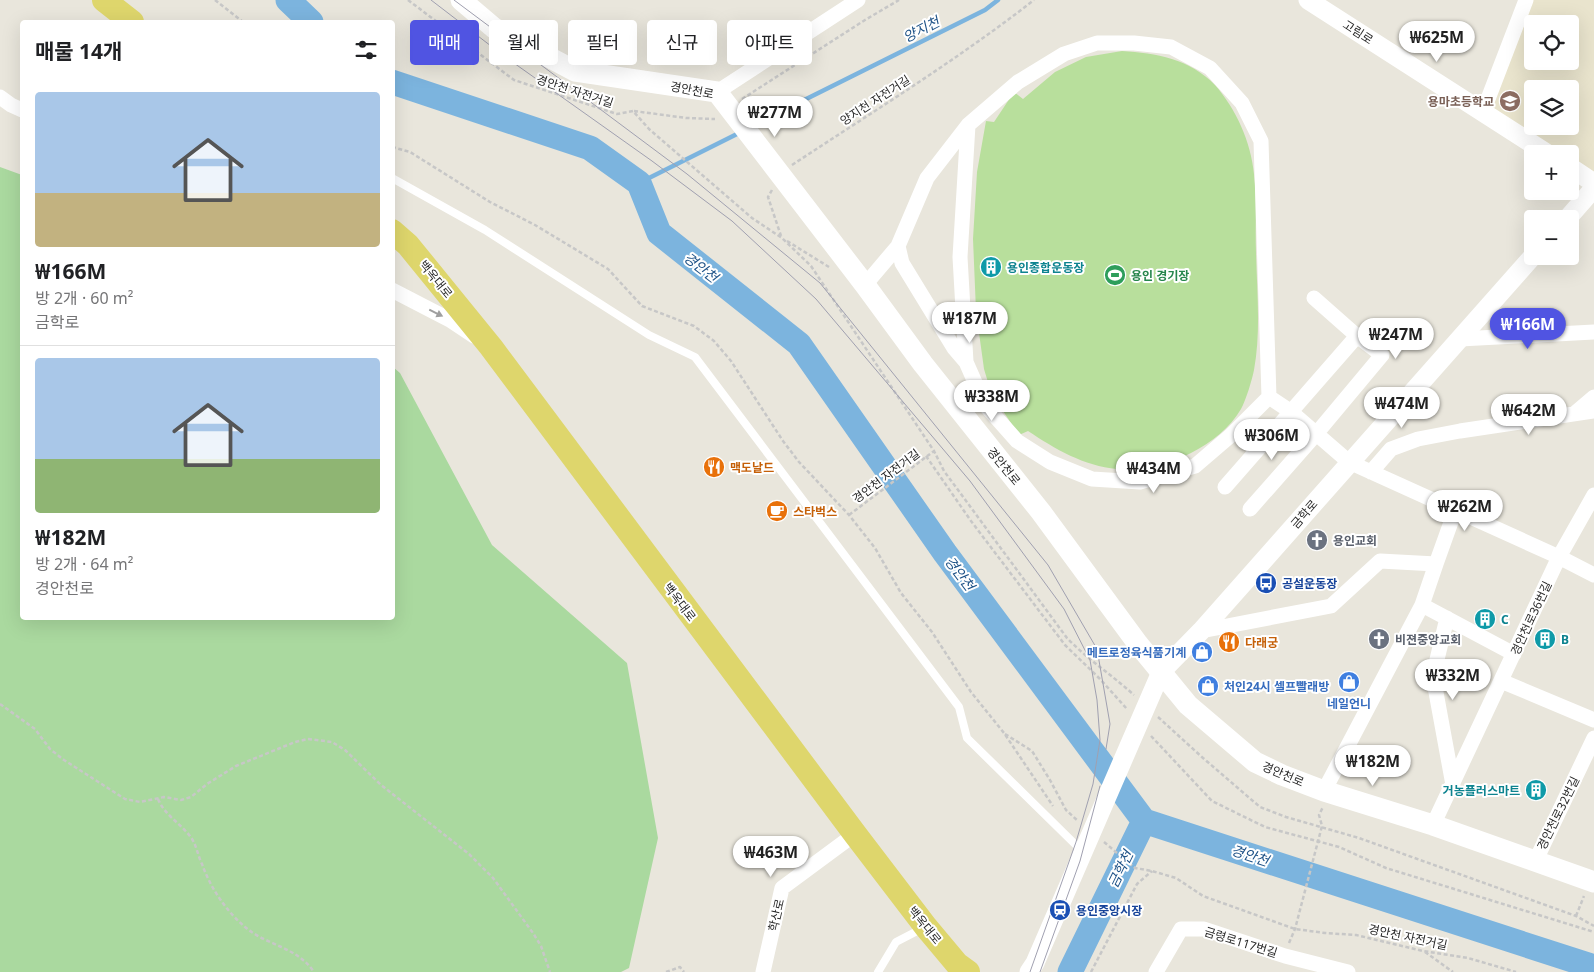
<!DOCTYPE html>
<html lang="ko">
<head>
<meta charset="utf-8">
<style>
	body { margin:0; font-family:"Noto Sans","Noto Sans KR",sans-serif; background:#f6f6f6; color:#202124; height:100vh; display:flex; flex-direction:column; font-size:19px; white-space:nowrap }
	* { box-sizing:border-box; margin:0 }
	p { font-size:16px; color:#757577 }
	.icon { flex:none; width:28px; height:28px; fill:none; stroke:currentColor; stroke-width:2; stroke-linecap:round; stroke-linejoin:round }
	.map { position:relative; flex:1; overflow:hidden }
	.panel { position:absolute; left:20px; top:20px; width:375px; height:600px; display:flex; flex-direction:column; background:#fff; border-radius:5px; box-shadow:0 5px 20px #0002 }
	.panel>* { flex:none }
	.banner { position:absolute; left:410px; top:20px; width:475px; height:45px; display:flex; gap:10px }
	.buttons { position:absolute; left:1524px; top:15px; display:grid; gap:10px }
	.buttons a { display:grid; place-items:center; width:55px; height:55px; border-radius:5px; background:#fff; box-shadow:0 5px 20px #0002; font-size:25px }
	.price { position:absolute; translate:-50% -42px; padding:0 11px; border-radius:18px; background:#fff; color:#222; font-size:16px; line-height:32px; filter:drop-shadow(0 1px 2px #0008) }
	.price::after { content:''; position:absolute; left:50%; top:30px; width:15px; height:11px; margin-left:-8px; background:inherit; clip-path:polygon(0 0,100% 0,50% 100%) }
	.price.on { background:#5054e2; color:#fff }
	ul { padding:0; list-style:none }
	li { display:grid; align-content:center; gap:10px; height:265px; padding:0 15px }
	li+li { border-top:1px solid #e0e0e0 }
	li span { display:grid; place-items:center; height:155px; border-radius:5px; color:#555 }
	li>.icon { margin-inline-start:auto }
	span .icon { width:90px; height:90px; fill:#fffc; stroke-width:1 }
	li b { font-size:21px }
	h2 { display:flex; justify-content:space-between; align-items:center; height:60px; padding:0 15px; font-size:21px }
	.tag { padding:0 18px; border-radius:5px; background:#fff; box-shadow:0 5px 20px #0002; font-size:18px; line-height:45px }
	.tag.on { background:#5054e2; color:#fff }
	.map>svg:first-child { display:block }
</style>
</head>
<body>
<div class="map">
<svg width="1594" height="972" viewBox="0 0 1594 972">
	<rect width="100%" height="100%" fill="#e9e6dc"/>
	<path fill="#e9e4cd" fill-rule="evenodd" d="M1526,0H1594V183L1570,167V154H1548L1483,112ZM1532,24H1570V61H1532ZM1532,89H1570V126H1532Z"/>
	<path fill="#aad99f" d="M0,167L22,175V618H392L393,367L400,373L492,545L627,663L658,838L629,968L621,972H0Z"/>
	<path fill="#b8df9c" d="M1122,51C1156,53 1190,59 1215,85C1236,109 1251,142 1254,174C1257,200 1255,227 1256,253C1257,291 1261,332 1254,370C1252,380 1246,400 1241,409C1218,448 1162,472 1117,469C1084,466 1055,449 1028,431L1019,435L1003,411L997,412L984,369L976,311L973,239L977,172L986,121L994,122L1014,92L1023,99L1055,72L1086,57Z"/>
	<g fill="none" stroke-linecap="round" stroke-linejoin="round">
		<path stroke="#7cb4de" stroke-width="4.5" d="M750,127L985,10L998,0
			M639,183L741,132"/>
		<path stroke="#7cb4de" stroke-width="25" d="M288,0L311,22
			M392,82L590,148L639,183L659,233L799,344L945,553L1144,821L1594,967
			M1070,972L1144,821"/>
		<path stroke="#c7c7c7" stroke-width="2.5" stroke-dasharray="4 2.5" stroke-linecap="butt" d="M215,0L243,22
			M408,0L514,80L617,114L633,111L649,129L752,218L782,238L811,266L934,451L944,471L1067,638C1087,659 1112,675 1134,695
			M742,99L865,20L899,0
			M634,111L686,118L715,119
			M392,147L410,152L490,202L535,225L608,269L642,306L694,326L714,341L731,361L783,441L799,462L849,515L875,548L901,593L932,632L971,692L1004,733L1053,806
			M792,165C874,111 957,60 1034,0
			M772,190L768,197L781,236
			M787,241L829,267
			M926,456L971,521L1065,645L1100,679L1127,709
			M849,515L934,451
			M0,704L35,729L50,749L64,760L125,799L140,802L164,797L181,800L191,797L207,784L236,766L295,742L308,739L332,742L345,750L381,785L469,854L493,878L533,933L541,946L550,972
			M1158,717L1203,758L1260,807L1286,817L1359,838L1576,916L1594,926
			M1005,734L1032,751L1050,780L1066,810L1078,821
			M1151,736L1212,801L1265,827L1339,847L1386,868L1594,932
			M158,799C165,816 182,824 192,839C197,847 198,856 202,864C210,887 226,911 245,927C267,946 296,946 314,972
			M1104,842L1135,868L1152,871L1176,878L1203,896L1295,929L1325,933L1356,935L1423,951L1468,958L1516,972
			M1576,916L1584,896
			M1289,943L1295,929L1322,826L1319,815L1323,807
			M1425,952L1453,972
			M666,972L680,967L684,972
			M1091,972L1137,884L1152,871"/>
		<path stroke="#fff" stroke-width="8" d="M392,178L485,230L649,335L695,357L959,707L967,738L1082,851
			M878,972L896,942L923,928"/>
		<path stroke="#fff" stroke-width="15" d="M717,92L858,0
			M0,97L11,105L22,110
			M1483,112L1526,0
			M865,285L898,246L902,263L954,348L966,362L985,405L1017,441L1050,462L1092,479L1140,482L1195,466L1230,436L1269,397L1261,141L1242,103L1210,68L1171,47L1134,43H1097L1064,54L1018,82L968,125L927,178L898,246
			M392,290L450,320L474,336
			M1460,339L1594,332
			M966,362L960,257L968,125
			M1269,397L1290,411L1349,462L1559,557L1594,575
			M1574,414L1594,397
			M1371,472L1391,449L1418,439L1460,431L1594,411
			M1225,487L1357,336
			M1250,509L1316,434L1382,355L1357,336L1314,298
			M1436,564L1455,511
			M1447,618L1433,676L1453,785
			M1201,631L1331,606L1380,561L1436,564L1422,605L1514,654
			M1501,681L1594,720
			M1324,791L1422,605
			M1433,825L1559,557L1594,495
			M1535,862L1594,738
			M763,972L782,888L855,834
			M1156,972L1181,929H1204L1285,956L1348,972"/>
		<path stroke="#fff" stroke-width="19" d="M1308,0L1548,154
			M1570,167L1594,183
			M1567,219L1594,188
			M1029,972L1035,963L1161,672L1201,631L1533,256"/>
		<path stroke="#fff" stroke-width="21" d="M461,0L494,28L575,71L717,92L865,285L923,364L1041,512L1138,644L1188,705L1255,762L1282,775L1324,791L1433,825L1594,882"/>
		<path stroke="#ded66c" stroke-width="24" d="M104,0L132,22
			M392,231L408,245L491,347L855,834L926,927L957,964L968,972"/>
		<path stroke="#a0a0b0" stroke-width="1" d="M431,0L504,56L652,161L732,221L816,299L970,481L1064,609L1090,660L1097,700L1100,740L1093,784L1076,842L1030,972
			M454,0L687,174L820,283L1048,565L1097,649L1110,724L1106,749
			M1040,972L1080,861L1100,786"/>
	</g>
	<defs><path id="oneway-solid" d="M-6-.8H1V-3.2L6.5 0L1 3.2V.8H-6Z" transform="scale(1.25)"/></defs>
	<use fill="#9f9f9f" href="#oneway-solid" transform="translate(436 313) rotate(26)"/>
	<defs>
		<g id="school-disc" transform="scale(1.125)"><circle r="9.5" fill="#8d6e63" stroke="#fff"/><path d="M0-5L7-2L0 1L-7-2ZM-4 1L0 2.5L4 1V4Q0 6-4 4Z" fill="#fff"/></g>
		<g id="building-disc" transform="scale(1.125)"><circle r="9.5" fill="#0f9aa8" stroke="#fff"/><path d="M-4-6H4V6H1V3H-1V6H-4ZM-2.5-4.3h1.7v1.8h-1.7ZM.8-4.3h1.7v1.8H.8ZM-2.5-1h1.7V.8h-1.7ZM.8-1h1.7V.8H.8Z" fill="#fff"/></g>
		<g id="stadium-disc" transform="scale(1.125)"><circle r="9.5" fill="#2e9e5b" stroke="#fff"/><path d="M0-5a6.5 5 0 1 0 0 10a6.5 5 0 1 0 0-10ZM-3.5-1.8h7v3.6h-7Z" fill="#fff"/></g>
		<g id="restaurant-disc" transform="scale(1.125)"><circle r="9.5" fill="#e8710a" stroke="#fff"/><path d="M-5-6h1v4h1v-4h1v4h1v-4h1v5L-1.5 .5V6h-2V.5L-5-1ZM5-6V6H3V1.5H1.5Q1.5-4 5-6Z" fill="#fff"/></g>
		<g id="cafe-disc" transform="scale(1.125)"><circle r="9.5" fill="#e8710a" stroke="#fff"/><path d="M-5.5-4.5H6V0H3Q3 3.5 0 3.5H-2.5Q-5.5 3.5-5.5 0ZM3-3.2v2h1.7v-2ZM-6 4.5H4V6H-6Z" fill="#fff"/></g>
		<g id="church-disc" transform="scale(1.125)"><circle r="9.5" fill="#6b7280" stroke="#fff"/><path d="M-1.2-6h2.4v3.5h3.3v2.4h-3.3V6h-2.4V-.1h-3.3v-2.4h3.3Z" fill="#fff"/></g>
		<g id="bus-disc" transform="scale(1.125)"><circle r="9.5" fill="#1a4fb4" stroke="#fff"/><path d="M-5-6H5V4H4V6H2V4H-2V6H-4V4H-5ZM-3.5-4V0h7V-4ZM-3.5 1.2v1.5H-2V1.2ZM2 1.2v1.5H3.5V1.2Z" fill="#fff"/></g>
		<g id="shop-disc" transform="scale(1.125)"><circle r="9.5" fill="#3f7fe0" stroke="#fff"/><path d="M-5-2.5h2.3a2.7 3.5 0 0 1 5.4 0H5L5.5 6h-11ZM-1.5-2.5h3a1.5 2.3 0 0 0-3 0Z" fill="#fff"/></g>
		<g id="station-disc" transform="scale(1.125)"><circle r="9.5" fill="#1a4fb4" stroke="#fff"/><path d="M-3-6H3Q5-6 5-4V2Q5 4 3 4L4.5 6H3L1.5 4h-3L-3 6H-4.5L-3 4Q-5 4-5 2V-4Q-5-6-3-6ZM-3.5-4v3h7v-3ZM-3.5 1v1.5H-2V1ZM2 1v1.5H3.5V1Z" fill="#fff"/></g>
	</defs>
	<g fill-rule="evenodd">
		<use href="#school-disc" x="1510" y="101"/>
		<use href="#building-disc" x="991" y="267"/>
		<use href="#stadium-disc" x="1115" y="275"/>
		<use href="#restaurant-disc" x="714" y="467"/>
		<use href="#cafe-disc" x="777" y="511"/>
		<use href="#church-disc" x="1317" y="540"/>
		<use href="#bus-disc" x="1266" y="583"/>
		<use href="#building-disc" x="1485" y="619"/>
		<use href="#church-disc" x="1379" y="639"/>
		<use href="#building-disc" x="1545" y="639"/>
		<use href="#restaurant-disc" x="1229" y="642"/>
		<use href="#shop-disc" x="1202" y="652"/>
		<use href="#shop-disc" x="1349" y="682"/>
		<use href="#shop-disc" x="1208" y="686"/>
		<use href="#building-disc" x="1536" y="790"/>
		<use href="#station-disc" x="1060" y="910"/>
	</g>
	<g text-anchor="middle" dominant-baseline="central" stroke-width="4" stroke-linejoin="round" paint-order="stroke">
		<g font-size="12" fill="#292929" stroke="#fff">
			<text transform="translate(1358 32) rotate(33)">고림로</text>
			<text transform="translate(692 90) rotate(11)">경안천로</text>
			<text transform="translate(575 91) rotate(18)">경안천 자전거길</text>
			<text transform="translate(875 100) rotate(-33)">양지천 자전거길</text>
			<text transform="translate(436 279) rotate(51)">백옥대로</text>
			<text transform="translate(1004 466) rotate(51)">경안천로</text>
			<text transform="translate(886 476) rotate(-37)">경안천 자전거길</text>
			<text transform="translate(1304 514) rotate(-49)">금학로</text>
			<text transform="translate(680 602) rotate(53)">백옥대로</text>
			<text transform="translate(1531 618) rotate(-65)">경안천로36번길</text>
			<text transform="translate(1283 774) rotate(23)">경안천로</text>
			<text transform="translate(1558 813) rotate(-64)">경안천로32번길</text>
			<text transform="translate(776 915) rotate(-77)">학산로</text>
			<text transform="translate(925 925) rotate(51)">백옥대로</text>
			<text transform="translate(1408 937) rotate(12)">경안천 자전거길</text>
			<text transform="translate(1241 942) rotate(17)">금령로117번길</text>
		</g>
		<g font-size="12" font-weight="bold" fill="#785e54" stroke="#fff" text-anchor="end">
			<text x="1494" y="101">용마초등학교</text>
		</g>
		<g font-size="12" font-weight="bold" fill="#0d838f" stroke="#fff" text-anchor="start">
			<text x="1007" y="267">용인종합운동장</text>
			<text x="1501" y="619">C</text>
			<text x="1561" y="639">B</text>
			<text x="1520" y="790" text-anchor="end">거농플러스마트</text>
		</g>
		<g font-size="12" font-weight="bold" fill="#27864d" stroke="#fff" text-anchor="start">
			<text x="1131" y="275">용인 경기장</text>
		</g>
		<g font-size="12" font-weight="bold" fill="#c56008" stroke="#fff" text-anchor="start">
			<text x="730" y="467">맥도날드</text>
			<text x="793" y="511">스타벅스</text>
			<text x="1245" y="642">다래궁</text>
		</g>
		<g font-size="12" font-weight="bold" fill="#5b616d" stroke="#fff" text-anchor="start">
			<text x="1333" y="540">용인교회</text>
			<text x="1395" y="639">비젼중앙교회</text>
		</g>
		<g font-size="12" font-weight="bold" fill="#164399" stroke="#fff" text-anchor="start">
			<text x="1282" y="583">공설운동장</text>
			<text x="1076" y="910">용인중앙시장</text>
		</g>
		<g font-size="12" font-weight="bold" fill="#366cbe" stroke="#fff" text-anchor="end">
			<text x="1186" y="652">메트로정육식품기계</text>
			<text x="1224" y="686" text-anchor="start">처인24시 셀프빨래방</text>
			<text x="1349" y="703" text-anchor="middle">네일언니</text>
		</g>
		<g font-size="14" font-style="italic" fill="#1e5287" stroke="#fff">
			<text transform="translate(921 29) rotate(-27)">양지천</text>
			<text transform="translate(701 267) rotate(38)">경안천</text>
			<text transform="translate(960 573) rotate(53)">경안천</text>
			<text transform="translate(1250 855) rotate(18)">경안천</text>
			<text transform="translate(1120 869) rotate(-64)">금학천</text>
		</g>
	</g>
</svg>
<div class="buttons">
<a><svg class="icon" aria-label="locate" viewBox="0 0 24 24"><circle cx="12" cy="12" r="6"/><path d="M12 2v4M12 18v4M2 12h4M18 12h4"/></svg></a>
<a><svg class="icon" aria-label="layers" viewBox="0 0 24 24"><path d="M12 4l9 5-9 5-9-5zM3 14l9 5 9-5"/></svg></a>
<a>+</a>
<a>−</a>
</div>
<b class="price" style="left:1437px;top:63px">₩625M</b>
<b class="price" style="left:775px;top:138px">₩277M</b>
<b class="price" style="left:970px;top:344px">₩187M</b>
<b class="price on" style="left:1528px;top:350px">₩166M</b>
<b class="price" style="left:1396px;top:360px">₩247M</b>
<b class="price" style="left:992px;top:422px">₩338M</b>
<b class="price" style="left:1402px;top:429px">₩474M</b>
<b class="price" style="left:1529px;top:436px">₩642M</b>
<b class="price" style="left:1272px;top:461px">₩306M</b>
<b class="price" style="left:1154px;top:494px">₩434M</b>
<b class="price" style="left:1465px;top:532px">₩262M</b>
<b class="price" style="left:1453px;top:701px">₩332M</b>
<b class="price" style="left:1373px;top:787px">₩182M</b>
<b class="price" style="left:771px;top:878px">₩463M</b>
<div class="banner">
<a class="tag on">매매</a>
<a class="tag">월세</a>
<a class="tag">필터</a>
<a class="tag">신규</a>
<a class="tag">아파트</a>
</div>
<section class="panel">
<h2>매물 14개<svg class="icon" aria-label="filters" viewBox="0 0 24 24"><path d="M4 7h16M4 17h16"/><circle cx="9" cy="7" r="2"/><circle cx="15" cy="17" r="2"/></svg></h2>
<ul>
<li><span style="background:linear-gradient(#a9c7e8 65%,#c2b280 0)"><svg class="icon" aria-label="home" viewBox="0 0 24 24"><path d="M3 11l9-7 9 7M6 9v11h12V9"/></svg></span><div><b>₩166M</b><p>방 2개 · 60 m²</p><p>금학로</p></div></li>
<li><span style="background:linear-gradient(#a9c7e8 65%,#8fb573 0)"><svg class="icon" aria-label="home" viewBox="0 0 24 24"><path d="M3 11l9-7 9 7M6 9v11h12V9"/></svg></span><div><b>₩182M</b><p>방 2개 · 64 m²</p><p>경안천로</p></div></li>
</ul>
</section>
</div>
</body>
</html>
